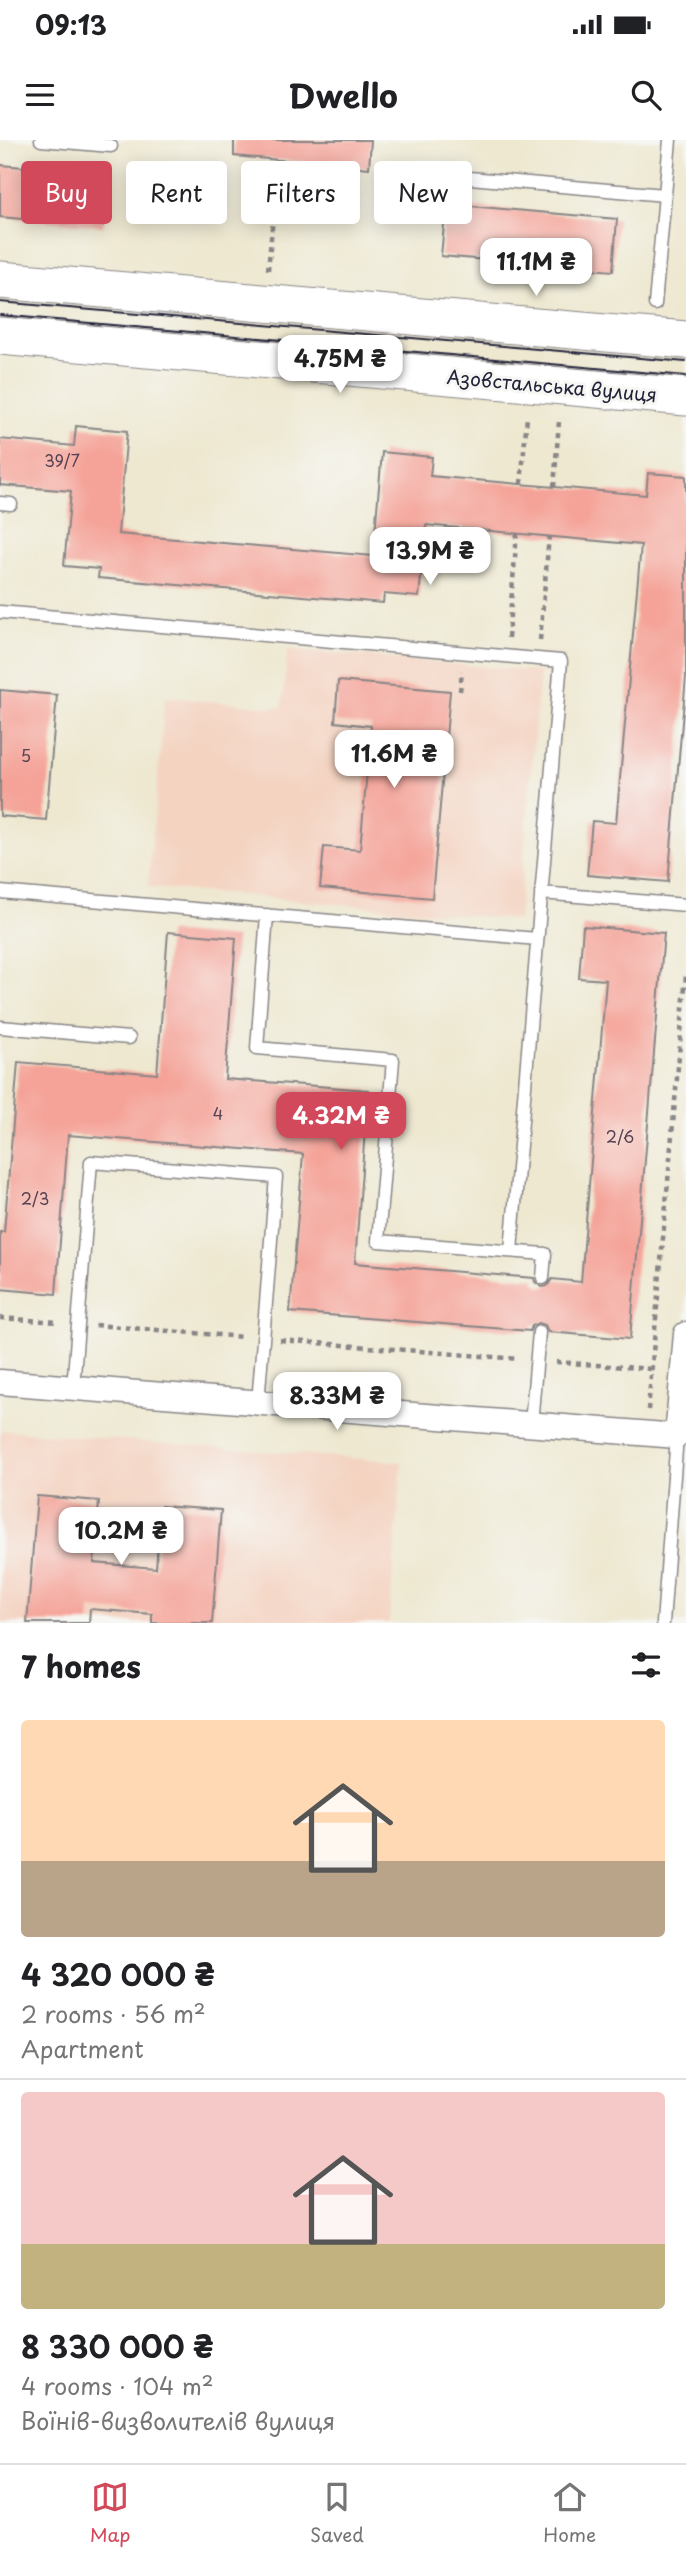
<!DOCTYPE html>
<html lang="en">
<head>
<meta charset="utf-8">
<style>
	body { margin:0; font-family:"Playpen Sans",sans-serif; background:#f6f6f6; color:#202124; height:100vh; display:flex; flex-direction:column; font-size:26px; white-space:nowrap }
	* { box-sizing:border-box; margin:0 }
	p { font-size:23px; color:#757577 }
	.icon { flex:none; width:38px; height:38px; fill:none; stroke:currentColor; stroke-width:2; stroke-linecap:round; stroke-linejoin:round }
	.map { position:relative; height:1483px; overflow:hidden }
	.details { display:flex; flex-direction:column; background:#fff; flex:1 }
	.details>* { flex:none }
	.banner { position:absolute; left:21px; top:21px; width:644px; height:63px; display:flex; gap:14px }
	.price { position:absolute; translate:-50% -60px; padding:0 16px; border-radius:14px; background:#fff; color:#222; font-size:23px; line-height:46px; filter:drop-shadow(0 2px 4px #0008) }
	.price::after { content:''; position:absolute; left:50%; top:42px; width:21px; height:16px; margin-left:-10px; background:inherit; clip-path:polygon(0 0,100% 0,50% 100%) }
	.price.on { background:#d1495b; color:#fff }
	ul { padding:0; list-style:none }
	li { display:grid; align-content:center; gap:14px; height:371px; padding:0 21px }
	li+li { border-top:2px solid #e0e0e0 }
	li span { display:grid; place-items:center; height:217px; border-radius:7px; color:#555 }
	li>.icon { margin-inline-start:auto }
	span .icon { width:126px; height:126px; fill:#fffc; stroke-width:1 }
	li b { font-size:30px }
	h2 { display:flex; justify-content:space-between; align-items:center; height:84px; padding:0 21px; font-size:30px }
	.tag { padding:0 24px; border-radius:7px; background:#fff; box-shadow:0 4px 18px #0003; font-size:24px; line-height:63px }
	.tag.on { background:#d1495b; color:#fff }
	.status { display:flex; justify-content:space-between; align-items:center; height:49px; padding:0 35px; background:#fff; direction:ltr }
	.status svg { height:19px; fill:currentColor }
	header { display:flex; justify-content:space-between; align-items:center; height:91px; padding:0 21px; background:#fff; font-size:32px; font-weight:700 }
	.menu { display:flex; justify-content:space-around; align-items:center; height:98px; border-top:2px solid #e0e0e0; background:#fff; font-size:19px; color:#757577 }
	.menu a { display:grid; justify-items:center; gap:4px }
	.menu .on { color:#d1495b }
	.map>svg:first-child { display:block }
</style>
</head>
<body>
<div class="status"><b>09:13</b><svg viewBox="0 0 49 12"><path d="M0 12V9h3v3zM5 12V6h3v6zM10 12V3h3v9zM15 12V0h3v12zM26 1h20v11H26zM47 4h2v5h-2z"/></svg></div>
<header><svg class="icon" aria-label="menu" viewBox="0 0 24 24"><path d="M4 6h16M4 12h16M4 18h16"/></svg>Dwello<svg class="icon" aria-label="search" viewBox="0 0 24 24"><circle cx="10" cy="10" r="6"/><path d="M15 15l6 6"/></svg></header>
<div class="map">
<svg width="686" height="1483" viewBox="0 0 686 1483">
	<rect width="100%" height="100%" fill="#f6f6f2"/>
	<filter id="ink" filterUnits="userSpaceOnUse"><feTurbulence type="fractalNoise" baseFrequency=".0143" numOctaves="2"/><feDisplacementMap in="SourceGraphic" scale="14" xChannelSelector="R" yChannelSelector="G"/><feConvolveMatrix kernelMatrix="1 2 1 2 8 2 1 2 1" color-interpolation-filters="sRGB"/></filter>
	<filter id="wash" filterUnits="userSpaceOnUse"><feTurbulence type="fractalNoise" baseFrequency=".00686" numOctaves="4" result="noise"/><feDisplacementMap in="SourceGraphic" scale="28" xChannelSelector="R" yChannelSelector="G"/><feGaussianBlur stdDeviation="1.57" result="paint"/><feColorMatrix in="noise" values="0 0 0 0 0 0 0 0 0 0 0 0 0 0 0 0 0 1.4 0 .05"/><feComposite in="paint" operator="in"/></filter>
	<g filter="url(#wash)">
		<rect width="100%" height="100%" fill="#eee8d0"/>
		<path fill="#f4d3c1" d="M288,509L540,532L518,780L148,747L165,557L282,568Z
			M0,1290L402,1322L389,1483H0Z"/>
		<g id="blocks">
			<path fill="#f5a398" d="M234,0H371L369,28L234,16Z
				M0,25L108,34L103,86L0,77Z
				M446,64L617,79L613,131L441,116Z
				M76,286L127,291L118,394L373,416L382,312L432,317L430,336L646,355L648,333L686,336V537L668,742L587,735L592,681L616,683L641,405L426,385L419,457L384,454L383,463L98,438L99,429L64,426L71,351L0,345V299L74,306Z
				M338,541L450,551L432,758L320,748L324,707L360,710L371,586L335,582Z
				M0,550L57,555L46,680L0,676Z
				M583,786L664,793L630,1199L548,1192L545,1185L539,1183L532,1186L530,1191L290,1172L303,1014L68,995L56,1154L0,1149V1092H4L18,922L157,934L168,792L236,798L225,939L368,950L355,1123L534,1138L535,1142L542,1147L547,1146L552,1139L581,1142L606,840L579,838Z
				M37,1356L99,1361L94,1423L156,1428L161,1366L221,1370L212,1483H152V1474L90,1469L89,1483H27Z"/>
		</g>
	</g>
	<g filter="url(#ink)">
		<use href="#blocks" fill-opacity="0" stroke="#888586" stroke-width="2"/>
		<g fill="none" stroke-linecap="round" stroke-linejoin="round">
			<g stroke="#888586" stroke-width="15">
				<path id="lane" d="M41,0L111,6
					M447,36L665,55
					M655,164L670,0
					M0,363L11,364
					M0,472L561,521L511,1111
					M0,752L537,799
					M541,753L686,765
					M267,775L257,908L393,920L378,1101L545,1114L543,1138
					M0,887L129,898
					M73,1248L91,1022L276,1037L258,1263
					M531,1284L539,1192
					M663,1483L677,1296"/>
			</g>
			<g stroke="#888586" stroke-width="27">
				<path id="street" d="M0,1242L677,1296L686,1194"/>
			</g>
			<g stroke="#888586" stroke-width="39">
				<path id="secondary" d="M0,140L686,200
					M0,196L686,257"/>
			</g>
			<path stroke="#888586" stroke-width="4.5" stroke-dasharray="5 5" stroke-linecap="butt" d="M268,130L276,46
				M521,344L527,277
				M554,347L559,281
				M508,498L517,394
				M540,500L549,396
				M460,551L462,531
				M0,1178L58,1182
				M95,1185L243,1197
				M280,1200L519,1219
				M556,1222L652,1229
				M648,1270L686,835"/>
			<use href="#lane" stroke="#fff" stroke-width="12"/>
			<use href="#street" stroke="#fff" stroke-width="24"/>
			<use href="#secondary" stroke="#fff" stroke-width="37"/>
			<path stroke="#22223b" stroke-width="2" d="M0,162L686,222
				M0,175L686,236"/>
		</g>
	</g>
	<g text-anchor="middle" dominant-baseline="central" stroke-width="6" stroke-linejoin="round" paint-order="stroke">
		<g font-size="16" fill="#574252">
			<text x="62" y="320">39/7</text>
			<text x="26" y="615">5</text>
			<text x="218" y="973">4</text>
			<text x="620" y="996">2/6</text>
			<text x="35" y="1058">2/3</text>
		</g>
		<g font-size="19" fill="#22223b" stroke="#f6f6f2">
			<text transform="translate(552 245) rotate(5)">Азовстальська вулиця</text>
		</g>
	</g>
</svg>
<b class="price" style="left:536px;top:158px">11.1M ₴</b>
<b class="price" style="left:340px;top:255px">4.75M ₴</b>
<b class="price" style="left:430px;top:447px">13.9M ₴</b>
<b class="price" style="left:394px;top:650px">11.6M ₴</b>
<b class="price on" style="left:341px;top:1012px">4.32M ₴</b>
<b class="price" style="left:337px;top:1292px">8.33M ₴</b>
<b class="price" style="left:121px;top:1427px">10.2M ₴</b>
<div class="banner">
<a class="tag on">Buy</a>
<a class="tag">Rent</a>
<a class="tag">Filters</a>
<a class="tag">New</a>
</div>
</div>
<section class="details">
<h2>7 homes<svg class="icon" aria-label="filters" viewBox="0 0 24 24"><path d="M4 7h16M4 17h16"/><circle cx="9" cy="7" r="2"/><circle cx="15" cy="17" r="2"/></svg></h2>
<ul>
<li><span style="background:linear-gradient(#ffd9b3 65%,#b9a48a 0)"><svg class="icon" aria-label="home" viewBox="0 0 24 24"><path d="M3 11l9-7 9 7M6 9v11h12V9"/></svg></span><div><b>4 320 000 ₴</b><p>2 rooms · 56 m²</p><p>Apartment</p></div></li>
<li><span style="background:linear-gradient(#f6c9c9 70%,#c2b280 0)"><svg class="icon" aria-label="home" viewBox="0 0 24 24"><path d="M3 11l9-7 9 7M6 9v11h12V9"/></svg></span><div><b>8 330 000 ₴</b><p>4 rooms · 104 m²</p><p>Воїнів-визволителів вулиця</p></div></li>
</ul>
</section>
<nav class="menu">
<a class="on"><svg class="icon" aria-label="map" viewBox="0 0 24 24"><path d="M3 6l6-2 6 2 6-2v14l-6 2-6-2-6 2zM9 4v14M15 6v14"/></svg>Map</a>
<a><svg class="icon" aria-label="saved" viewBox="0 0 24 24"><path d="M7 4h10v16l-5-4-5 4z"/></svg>Saved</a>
<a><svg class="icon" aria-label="home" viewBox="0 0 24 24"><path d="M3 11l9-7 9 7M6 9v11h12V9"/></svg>Home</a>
</nav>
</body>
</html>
